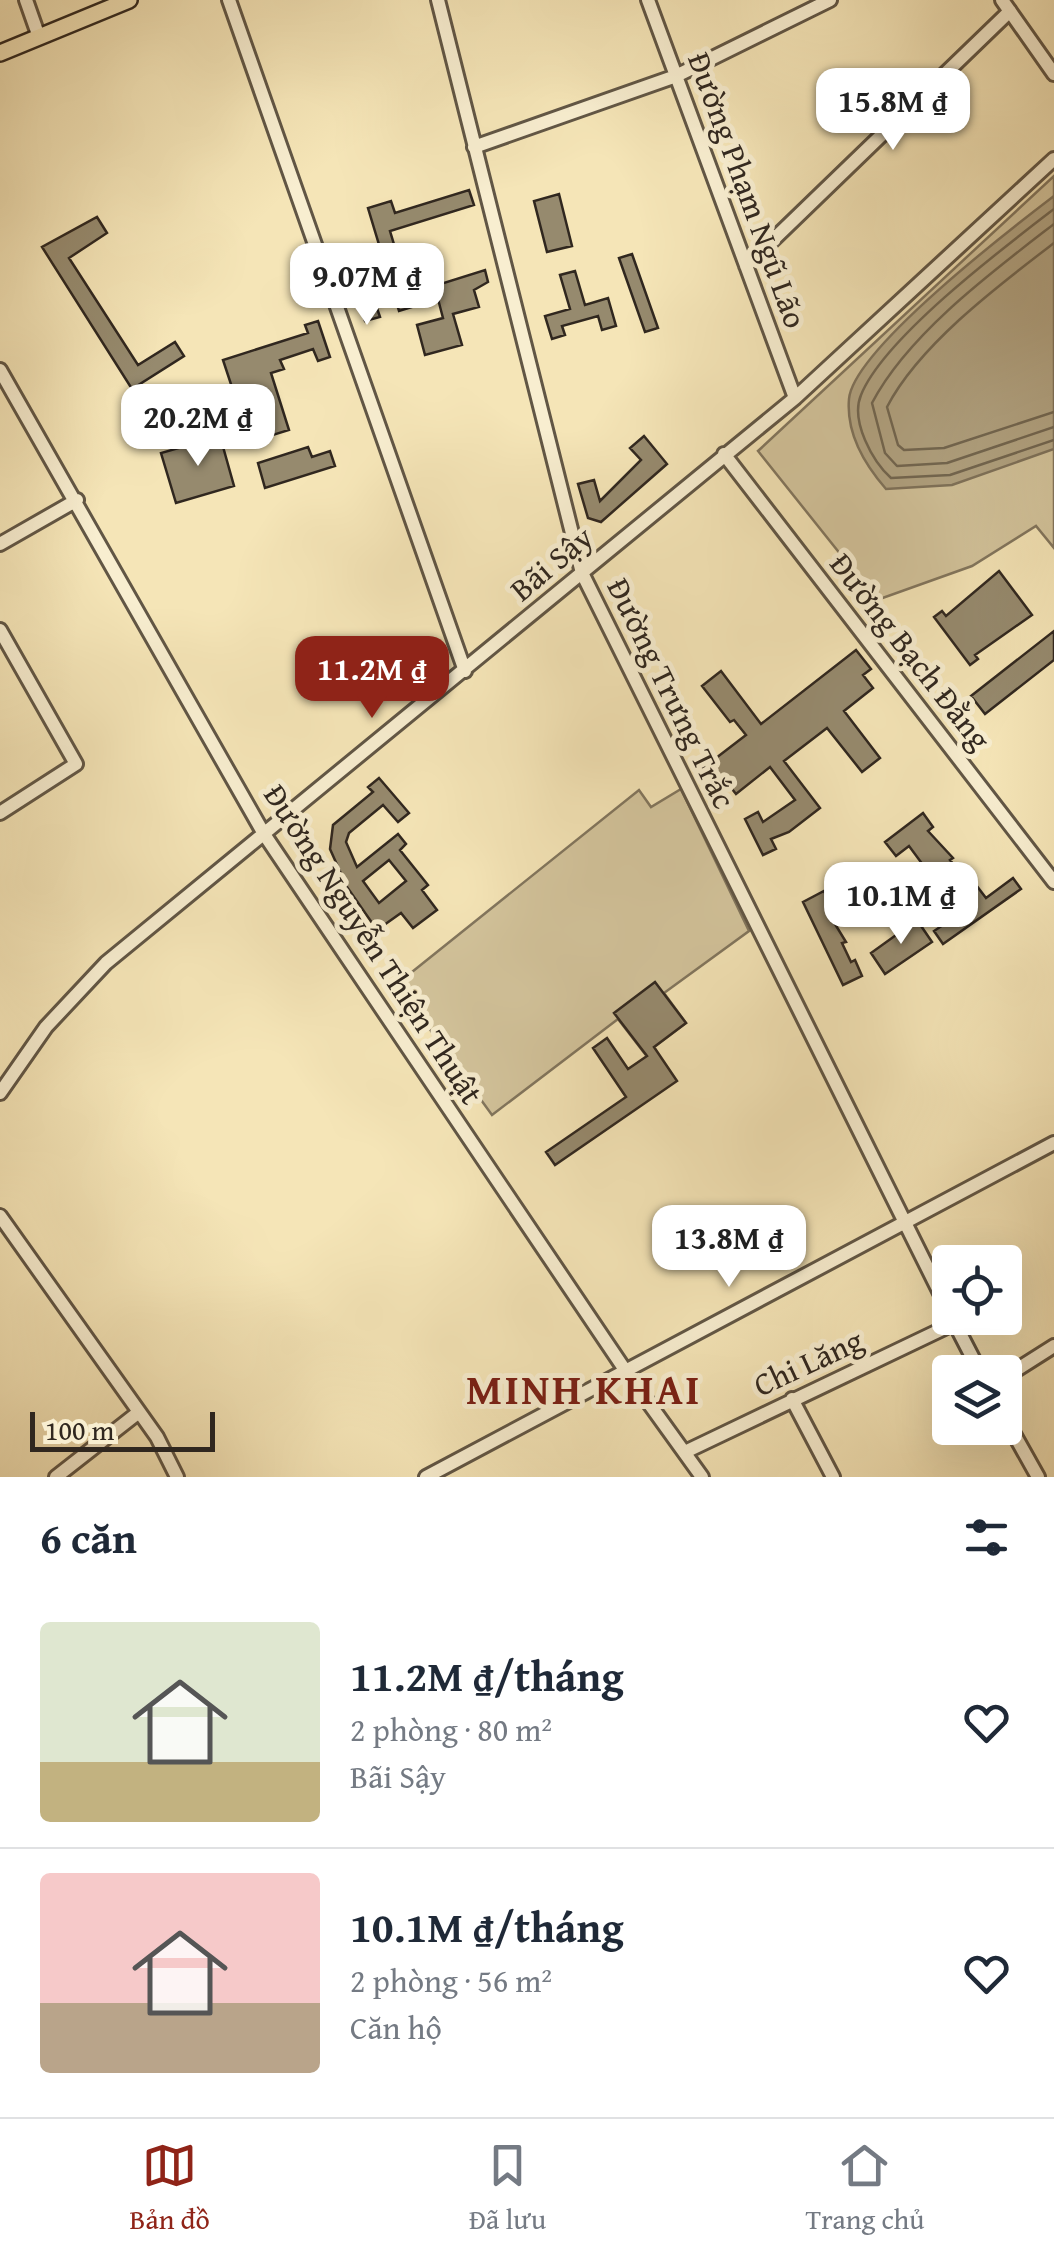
<!DOCTYPE html>
<html lang="vi">
<head>
<meta charset="utf-8">
<style>
	body { margin:0; font-family:"Gentium Book Plus",serif; background:#f2f2f3; color:#1f2937; height:100vh; display:flex; flex-direction:column; font-size:38px; white-space:nowrap }
	* { box-sizing:border-box; margin:0 }
	p { font-size:32px; color:#747a83 }
	.icon { flex:none; width:55px; height:55px; fill:none; stroke:currentColor; stroke-width:2; stroke-linecap:round; stroke-linejoin:round }
	.map { position:relative; height:1477px; overflow:hidden }
	.panel { display:flex; flex-direction:column; background:#fff; flex:1 }
	.panel>* { flex:none }
	.controls { position:absolute; left:932px; top:1245px; display:grid; gap:20px }
	.controls a { display:grid; place-items:center; width:90px; height:90px; border-radius:10px; background:#fff; box-shadow:0 10px 40px #0002; font-size:50px }
	.scale { position:absolute; left:30px; bottom:25px; width:185px; box-sizing:border-box; padding-left:10px; border:5px solid #30271f; border-top:0; font-size:28px; line-height:35px; white-space:nowrap; color:#30271f; -webkit-text-stroke:8px #f8eed0; paint-order:stroke }
	.price { position:absolute; translate:-50% -85px; padding:0 22px; border-radius:20px; background:#fff; color:#222; font-size:32px; line-height:65px; filter:drop-shadow(0 2px 5px #0008) }
	.price::after { content:''; position:absolute; left:50%; top:60px; width:30px; height:22px; margin-left:-15px; background:inherit; clip-path:polygon(0 0,100% 0,50% 100%) }
	.price.on { background:#8f2418; color:#fff }
	ul { padding:0; list-style:none }
	li { display:flex; align-items:center; gap:30px; height:250px; padding:0 40px }
	li+li { border-top:2px solid #e0e1e3 }
	li span { display:grid; place-items:center; flex:none; width:280px; height:200px; border-radius:10px; color:#555 }
	li>.icon { margin-inline-start:auto }
	span .icon { width:120px; height:120px; fill:#fffc; stroke-width:1 }
	li b { font-size:42px }
	h2 { display:flex; justify-content:space-between; align-items:center; height:120px; padding:0 40px; font-size:42px }
	.tabs { display:flex; justify-content:space-around; align-items:center; height:140px; border-top:2px solid #e0e1e3; background:#fff; font-size:28px; color:#747a83 }
	.tabs a { display:grid; justify-items:center; gap:5px }
	.tabs .on { color:#8f2418 }
	.map>svg:first-child { display:block }
</style>
</head>
<body>
<div class="map">
<svg width="1054" height="1477" viewBox="0 0 1054 1477">
	<rect width="100%" height="100%" fill="#f5e5b7"/>
	<filter id="stains"><feTurbulence type="fractalNoise" baseFrequency=".002" numOctaves="4"/><feColorMatrix values="0 0 0 0 .2 0 0 0 0 .09 0 0 0 0 .02 0 0 0 .5 -.17"/></filter>
	<radialGradient id="worn" r=".72"><stop offset=".6" stop-color="#630" stop-opacity="0"/><stop offset="1" stop-color="#630" stop-opacity=".3"/></radialGradient>
	<path fill="#d4c59d" stroke="#82765e" stroke-width="2.5" d="M1054,176V548L1036,526L972,566L877,600L758,451Z
		M681,789L749,931L664,993L686,1023L645,1054L618,1019L492,1115L397,984L639,790L651,807Z"/>
	<path fill="#b2a483" stroke="#7e725b" stroke-width="2.5" d="M1054,196V449L952,485L886,489C865,465 846,434 849,399C853,350 1012,228 1054,196Z"/>
	<g fill="none" stroke-linecap="round" stroke-linejoin="round">
		<path stroke="#716651" stroke-width="2.5" d="M1054,209C1003,248 884,338 861,395C850,421 873,462 891,478L950,475L1054,440
			M1054,224C993,271 908,334 872,403L885,453L897,466L947,463L1054,427
			M1054,243C999,285 919,345 887,407L898,445L904,450L944,448L1054,412"/>
	</g>
	<path fill="#968a6e" stroke="#30271f" stroke-width="2.5" fill-rule="evenodd" d="M469,190L474,205L390,231L409,294L485,270L488,282L474,290L479,307L453,314L462,345L425,355L417,325L443,318L438,299L399,311L368,208L391,201L395,213Z
		M559,194L572,246L547,252L534,201Z
		M97,217L107,233L69,258L138,365L175,342L184,356L132,389L42,247Z
		M632,254L658,328L645,332L619,258Z
		M575,271L585,305L608,298L616,326L602,330L598,316L562,326L565,335L552,339L545,316L570,309L560,275Z
		M365,273L380,317L365,321L350,278Z
		M318,321L330,357L318,361L313,349L280,360L284,369L271,373L289,430L250,442L223,360L308,333L305,325Z
		M220,436L234,486L176,503L161,453Z
		M644,436L667,464L601,522L588,518L578,484L594,480L600,501L641,460L630,448Z
		M308,447L312,457L330,451L335,466L265,488L258,463Z
		M999,571L1032,615L975,655L978,659L970,665L934,617L942,611L946,616Z
		M1054,631V660L985,714L971,696Z
		M856,650L871,669L863,675L873,688L844,711L880,758L862,772L827,728L784,761L820,808L789,832L771,839L776,849L763,855L745,819L758,812L763,822L795,800L770,767L736,794L725,780L718,786L703,768L746,735L734,720L730,722L702,686L721,671L761,724Z
		M379,778L409,813L398,822L383,805L349,833L346,842L357,867L398,834L406,844L400,850L428,885L422,890L437,910L413,928L401,913L377,930L347,887L330,849L333,825L373,792L368,787ZM389,860L406,881L379,903L363,881Z
		M923,813L933,827L928,831L953,858L950,860L966,880L970,877L986,898L1013,878L1021,889L943,944L934,931L946,923L933,906L946,896L909,846L896,856L885,842Z
		M824,891L832,908L827,911L846,942L842,943L851,962L855,960L862,976L843,985L803,902Z
		M917,920L932,942L885,974L871,953Z
		M655,982L686,1023L654,1047L677,1081L555,1165L546,1152L626,1097L593,1048L607,1038L628,1069L647,1056L614,1013Z"/>
	<g fill="none" stroke-linecap="round" stroke-linejoin="round">
		<g stroke="#615645" stroke-width="18">
			<path id="minor" d="M26,0L39,37
				M229,0L465,671
				M438,0L582,573L950,1313
				M648,0L795,398
				M1002,0L1054,74
				M474,147L676,76L830,0
				M746,266L1010,11
				M0,370L264,834L625,1370L702,1477
				M724,454L1054,882
				M0,544L77,500
				M0,630L76,764L0,813
				M0,1093L46,1027L106,963L795,398L1054,159
				M0,1216L157,1437L177,1477
				M952,1318L980,1372
				M1005,1377L1054,1346
				M792,1399L833,1477
				M1005,1418L1038,1477
				M685,1452L955,1323
				M56,1477L139,1412
				M426,1477L1054,1143"/>
		</g>
		<g stroke="#30271f" stroke-width="20">
			<path id="major" d="M0,53L129,0"/>
		</g>
		<use href="#minor" stroke="#f8eed0" stroke-width="12"/>
		<use href="#major" stroke="#f5e5b7" stroke-width="15"/>
	</g>
	<g text-anchor="middle" dominant-baseline="central" stroke-width="10" stroke-linejoin="round" paint-order="stroke">
		<g font-size="32" fill="#30271f" stroke="#f8eed0">
			<text transform="translate(748 190) rotate(70)">Đường Phạm Ngũ Lão</text>
			<text transform="translate(551 563) rotate(-40)">Bãi Sậy</text>
			<text transform="translate(911 651) rotate(52)">Đường Bạch Đằng</text>
			<text transform="translate(672 693) rotate(64)">Đường Trưng Trắc</text>
			<text transform="translate(374 944) rotate(57)">Đường Nguyễn Thiện Thuật</text>
			<text transform="translate(808 1362) rotate(-25)">Chi Lăng</text>
		</g>
		<g font-size="42" font-weight="bold" letter-spacing="2.5" fill="#7a1f14" stroke="#f8eed0">
			<text x="584" y="1388">MINH KHAI</text>
		</g>
	</g>
	<rect width="100%" height="100%" filter="url(#stains)"/>
	<rect width="100%" height="100%" fill="url(#worn)"/>
</svg>
<div class="controls">
<a><svg class="icon" aria-label="locate" viewBox="0 0 24 24"><circle cx="12" cy="12" r="6"/><path d="M12 2v4M12 18v4M2 12h4M18 12h4"/></svg></a>
<a><svg class="icon" aria-label="layers" viewBox="0 0 24 24"><path d="M12 4l9 5-9 5-9-5zM3 14l9 5 9-5"/></svg></a>
</div>
<div class="scale">100 m</div>
<b class="price" style="left:893px;top:153px">15.8M ₫</b>
<b class="price" style="left:367px;top:328px">9.07M ₫</b>
<b class="price" style="left:198px;top:469px">20.2M ₫</b>
<b class="price on" style="left:372px;top:721px">11.2M ₫</b>
<b class="price" style="left:901px;top:947px">10.1M ₫</b>
<b class="price" style="left:729px;top:1290px">13.8M ₫</b>
</div>
<section class="panel">
<h2>6 căn<svg class="icon" aria-label="filters" viewBox="0 0 24 24"><path d="M4 7h16M4 17h16"/><circle cx="9" cy="7" r="2"/><circle cx="15" cy="17" r="2"/></svg></h2>
<ul>
<li><span style="background:linear-gradient(#dfe7d0 70%,#c2b280 0)"><svg class="icon" aria-label="home" viewBox="0 0 24 24"><path d="M3 11l9-7 9 7M6 9v11h12V9"/></svg></span><div><b>11.2M ₫/tháng</b><p>2 phòng · 80 m²</p><p>Bãi Sậy</p></div><svg class="icon" aria-label="heart" viewBox="0 0 24 24"><path d="M12 20l-8-8c-3-5 5-10 8-4 3-6 11-1 8 4z"/></svg></li>
<li><span style="background:linear-gradient(#f6c9c9 65%,#b9a48a 0)"><svg class="icon" aria-label="home" viewBox="0 0 24 24"><path d="M3 11l9-7 9 7M6 9v11h12V9"/></svg></span><div><b>10.1M ₫/tháng</b><p>2 phòng · 56 m²</p><p>Căn hộ</p></div><svg class="icon" aria-label="heart" viewBox="0 0 24 24"><path d="M12 20l-8-8c-3-5 5-10 8-4 3-6 11-1 8 4z"/></svg></li>
</ul>
</section>
<nav class="tabs">
<a class="on"><svg class="icon" aria-label="map" viewBox="0 0 24 24"><path d="M3 6l6-2 6 2 6-2v14l-6 2-6-2-6 2zM9 4v14M15 6v14"/></svg>Bản đồ</a>
<a><svg class="icon" aria-label="saved" viewBox="0 0 24 24"><path d="M7 4h10v16l-5-4-5 4z"/></svg>Đã lưu</a>
<a><svg class="icon" aria-label="home" viewBox="0 0 24 24"><path d="M3 11l9-7 9 7M6 9v11h12V9"/></svg>Trang chủ</a>
</nav>
</body>
</html>
